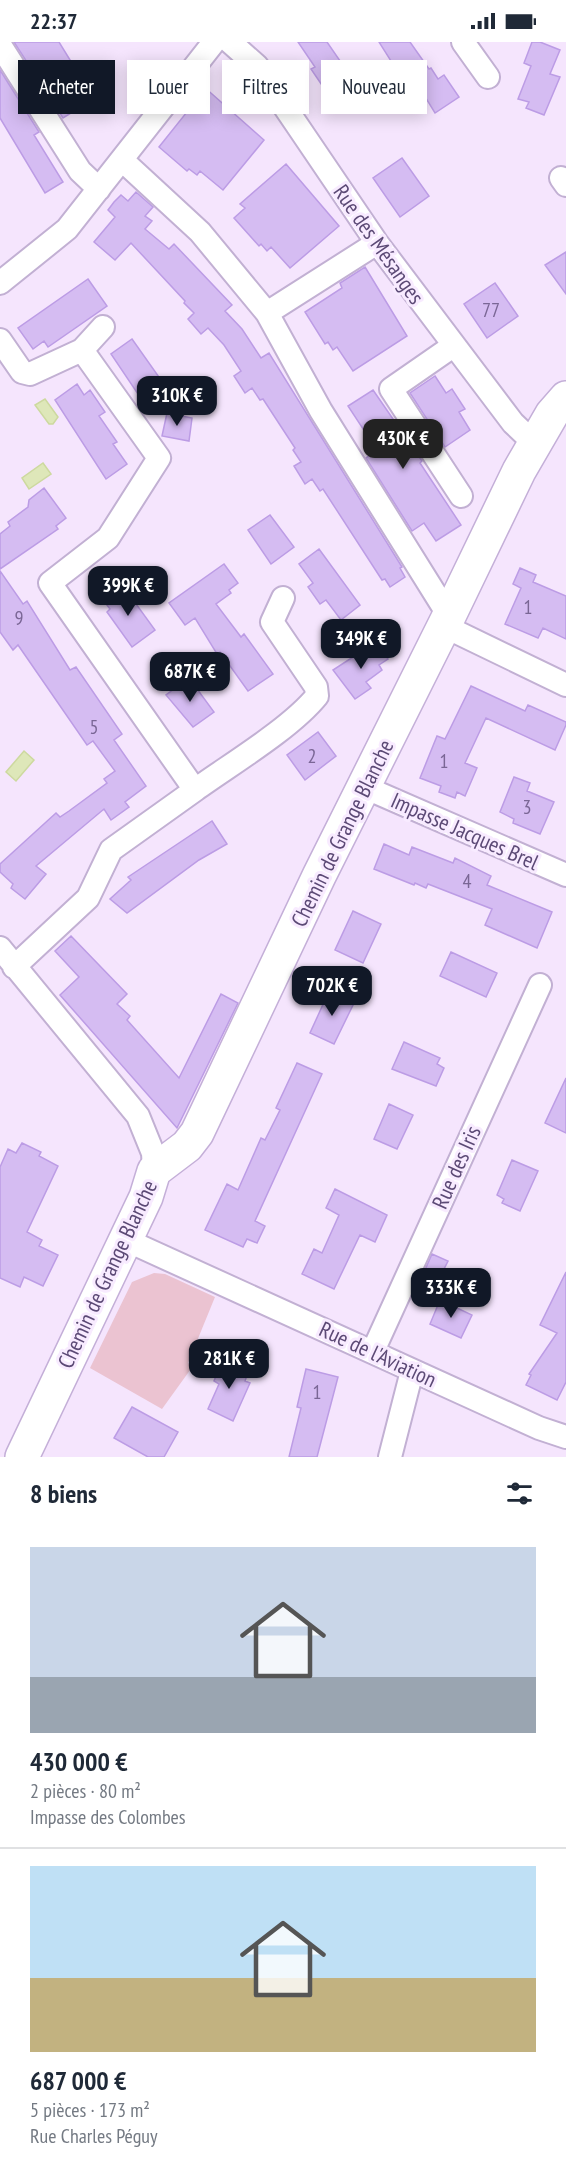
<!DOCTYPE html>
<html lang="fr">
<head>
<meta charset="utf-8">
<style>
	body { margin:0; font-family:"PT Sans Narrow",sans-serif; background:#f2f2f3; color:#1f2937; height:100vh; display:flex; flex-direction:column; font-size:22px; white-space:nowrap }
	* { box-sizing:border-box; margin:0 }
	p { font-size:20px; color:#747a83 }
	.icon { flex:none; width:33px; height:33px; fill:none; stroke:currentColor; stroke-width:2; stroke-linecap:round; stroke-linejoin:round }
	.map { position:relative; height:1415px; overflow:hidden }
	.drawer { display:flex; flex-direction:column; background:#fff; flex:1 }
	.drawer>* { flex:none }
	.guide { position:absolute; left:18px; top:18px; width:531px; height:54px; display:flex; gap:12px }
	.price { position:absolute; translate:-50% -51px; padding:0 14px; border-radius:12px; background:#111827; color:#fff; font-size:20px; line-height:39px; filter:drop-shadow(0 2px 3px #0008) }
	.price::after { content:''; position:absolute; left:50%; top:36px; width:18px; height:14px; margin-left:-9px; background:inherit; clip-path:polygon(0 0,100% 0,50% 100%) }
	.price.selected { background:#222; color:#fff }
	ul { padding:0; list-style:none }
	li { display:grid; align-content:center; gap:12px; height:318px; padding:0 30px }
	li+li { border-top:2px solid #e0e1e3 }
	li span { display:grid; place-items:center; height:186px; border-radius:0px; color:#555 }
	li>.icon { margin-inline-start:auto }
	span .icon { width:108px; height:108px; fill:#fffc; stroke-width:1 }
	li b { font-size:26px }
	h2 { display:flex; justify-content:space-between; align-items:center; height:72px; padding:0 30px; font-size:26px }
	.tag { padding:0 21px; border-radius:0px; background:#fff; box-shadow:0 3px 15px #0003; font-size:21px; line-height:54px }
	.tag.selected { background:#111827; color:#fff }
	.status { display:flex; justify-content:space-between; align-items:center; height:42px; padding:0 30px; background:#fff; direction:ltr }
	.status svg { height:16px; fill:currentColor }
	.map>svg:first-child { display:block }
</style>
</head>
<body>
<div class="status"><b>22:37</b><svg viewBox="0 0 49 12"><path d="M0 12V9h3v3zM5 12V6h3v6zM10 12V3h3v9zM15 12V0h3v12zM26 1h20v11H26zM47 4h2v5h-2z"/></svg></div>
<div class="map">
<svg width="566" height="1415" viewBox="0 0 566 1415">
	<rect width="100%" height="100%" fill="#f5e5fd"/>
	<path fill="#ebc3d1" d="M154,1231L165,1232L215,1255L188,1321L193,1324L162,1367L90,1326L132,1240Z"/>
	<path fill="#dee7b9" stroke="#cdd99f" stroke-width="1.5" d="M45,357L58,375L53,382H49L35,363Z
		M43,421L51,432L29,447L22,436Z
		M24,709L34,718L16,739L6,730Z"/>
	<path fill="#d5bcf2" stroke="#bc9ce5" stroke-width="1.5" d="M14,0H59L91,52L82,58L84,63L63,76Z
		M298,0H327L356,42L332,58L311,27L315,25Z
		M379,0H410L429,27L431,26L438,37L444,33L459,55L435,71L421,48L413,54Z
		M532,0H540L560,8L550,32L560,35L544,73L526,66L529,60L518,57L531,24L524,21Z
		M0,28L39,90L34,93L63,140L45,151L0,76Z
		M203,44L264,98L223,148L200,129L197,133L189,127L187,129L159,105L187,70L183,67Z
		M402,116L429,154L400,175L373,136Z
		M286,122L339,184L290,226L271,205L267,209L261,202L259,204L234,176L245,166L240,162Z
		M136,150L153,165L145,174L152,179L145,187L169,207L174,202L232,263L225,269L242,287L261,316L269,311L402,525L400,526L405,535L390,545L385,537L382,538L323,447L320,449L312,437L305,442L294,424L301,420L293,408L295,406L263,357L260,358L252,346L245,351L234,334L241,329L224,303L208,286L201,292L188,277L194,271L184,261L185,259L131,201L115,218L94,200L115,175L108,168L114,160L121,153L128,159Z
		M566,210V252L545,223Z
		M365,225L407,294L353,329L337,305L333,308L328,300L325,302L305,270L342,246L340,241Z
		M88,237L107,264L48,305L44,299L33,307L18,286Z
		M495,241L518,274L487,296L464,262Z
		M132,297L166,345L144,361L111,312Z
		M435,334L446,351L452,347L465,367L459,370L470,388L445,405L410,351Z
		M77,342L84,353L90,348L105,370L99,374L117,400L113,402L127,422L106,437L55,358Z
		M373,348L422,419L420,421L461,483L436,499L424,481L412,489L366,416L377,408L348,364Z
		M167,371L192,376L189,399L162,394Z
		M44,446L66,476L56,484L58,487L0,527V492L10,484L8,480L28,465L29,458Z
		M270,473L294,505L271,522L248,488Z
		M319,507L360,563L341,578L326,558L320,562L308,545L313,541L299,522Z
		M224,522L238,541L229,548L231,551L216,562L241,595L244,592L273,632L248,649L220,610L217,612L195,576L185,583L169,561Z
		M520,526L536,533L533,540L566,554V597L543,586L538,596L505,582L521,546L513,542Z
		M0,529L23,562L27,559L70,628L76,625L122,692L114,698L146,744L125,760L129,765L111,778L104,767L36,824L46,832L25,857L11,846L13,842L0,830V822L56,771L60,775L69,769L107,741L104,737L115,729L93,699L87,703L18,603L13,608L0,590Z
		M123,544L155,588L132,605L107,570L110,567L103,558Z
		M376,600L388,617L379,623L382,628L366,640L371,646L355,657L333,628Z
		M189,636L214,670L193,685L166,653Z
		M471,644L525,669L528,663L566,680V683L555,708L486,676L465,721L477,726L465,754L457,750L455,756L439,750L441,744L420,736L437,694L445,697Z
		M318,690L336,714L305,738L287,713Z
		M514,735L530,741L527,749L554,760L540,792L513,781L514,777L500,770Z
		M212,779L227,802L199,818L127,871L110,857L131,838L128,835Z
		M384,802L409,813L412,805L453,821L455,816L491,834L487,843L552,870L537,906L485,883L492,867L428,842L426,846L415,841L414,843L374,827Z
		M353,869L381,882L363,921L335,908Z
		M71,894L127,952L117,962L130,974L127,978L179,1036L221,952L238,961L177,1086L60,953L79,935L55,909Z
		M451,910L497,931L486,955L440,934Z
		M330,947L355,959L334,1002L310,991Z
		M404,1000L440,1016L437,1022L444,1026L436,1044L392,1027Z
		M297,1021L322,1032L255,1179L265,1184L257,1201L247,1197L243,1205L205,1188L227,1142L238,1148L261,1096L265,1098L280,1068L276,1066Z
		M566,1036V1091L545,1081Z
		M389,1062L413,1073L397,1107L374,1097Z
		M22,1101L41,1110L39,1114L58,1124L27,1190L42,1198L39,1204L58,1213L43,1244L24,1235L20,1245L0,1236V1125L8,1107L16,1111Z
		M512,1118L538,1129L520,1169L502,1161L504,1157L497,1153Z
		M335,1147L387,1173L375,1200L360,1193L334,1247L302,1232L314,1207L322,1211L339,1173L326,1166Z
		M432,1212L448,1219L440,1235L425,1228Z
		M566,1230V1340L557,1358L526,1343L531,1333L529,1332L557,1291L540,1283Z
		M440,1258L472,1273L461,1296L430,1282Z
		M223,1317L249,1328L245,1339L250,1341L233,1379L208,1367L219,1342L214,1339Z
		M306,1327L338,1335L317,1415H289L301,1366L297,1365Z
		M132,1365L178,1390L164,1415H148L114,1396Z"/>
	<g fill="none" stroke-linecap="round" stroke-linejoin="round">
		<g stroke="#c2b0d3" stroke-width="26">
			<path id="street" d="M230,0L257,24L377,201L513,381L533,400
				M463,0L488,35
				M0,3L80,129L99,147
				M122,118L200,190L267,271L321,369L449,574
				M561,136L566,143
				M0,241L67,187L214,0
				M267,271L377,201
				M0,298L22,330L30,332L82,308L159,416L108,496L50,541L195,748L111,808L88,856L14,925
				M453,304L391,347L461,454
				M82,308L103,285
				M444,584L566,643
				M364,745L566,833
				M195,748C231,722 290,687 317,654L316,645L272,580L283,556
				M0,906L138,1074L153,1111L154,1129
				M126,1198L539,1386L566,1395
				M373,1309L540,943
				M390,1415L412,1329"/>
		</g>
		<g stroke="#c4afd8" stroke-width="36">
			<path id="secondary" d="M22,1415L146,1155L154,1129L187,1104L197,1091L319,834L449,574L519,429L552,372L566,356"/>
		</g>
		<use href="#street" stroke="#fff" stroke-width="22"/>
		<use href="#secondary" stroke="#fff" stroke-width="33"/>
	</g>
	<g text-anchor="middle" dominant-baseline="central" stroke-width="6" stroke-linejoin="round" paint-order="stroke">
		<g font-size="20" fill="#7a6695">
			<text x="491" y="268">77</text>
			<text x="528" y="565">1</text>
			<text x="19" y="576">9</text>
			<text x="94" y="685">5</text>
			<text x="312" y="714">2</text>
			<text x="444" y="719">1</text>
			<text x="527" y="765">3</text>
			<text x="467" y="839">4</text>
			<text x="317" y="1350">1</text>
		</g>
		<g font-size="22" fill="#5c4a76" stroke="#f8ebff">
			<text transform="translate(379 202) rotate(55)">Rue des Mésanges</text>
			<text transform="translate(465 789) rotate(24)">Impasse Jacques Brel</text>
			<text transform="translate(342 791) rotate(-64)">Chemin de Grange Blanche</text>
			<text transform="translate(456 1125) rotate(-66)">Rue des Iris</text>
			<text transform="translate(107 1232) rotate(-65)">Chemin de Grange Blanche</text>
			<text transform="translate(378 1312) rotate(25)">Rue de l'Aviation</text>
		</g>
	</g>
</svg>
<b class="price" style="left:177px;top:385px">310K €</b>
<b class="price selected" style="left:403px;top:428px">430K €</b>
<b class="price" style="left:128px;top:575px">399K €</b>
<b class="price" style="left:361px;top:628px">349K €</b>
<b class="price" style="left:190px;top:661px">687K €</b>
<b class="price" style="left:332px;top:975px">702K €</b>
<b class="price" style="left:451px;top:1277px">333K €</b>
<b class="price" style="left:229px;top:1348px">281K €</b>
<div class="guide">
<a class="tag selected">Acheter</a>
<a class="tag">Louer</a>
<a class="tag">Filtres</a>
<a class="tag">Nouveau</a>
</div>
</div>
<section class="drawer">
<h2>8 biens<svg class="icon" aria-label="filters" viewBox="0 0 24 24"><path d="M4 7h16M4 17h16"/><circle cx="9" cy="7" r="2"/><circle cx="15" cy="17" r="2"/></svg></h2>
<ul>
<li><span style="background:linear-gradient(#c9d6e8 70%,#9aa5b1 0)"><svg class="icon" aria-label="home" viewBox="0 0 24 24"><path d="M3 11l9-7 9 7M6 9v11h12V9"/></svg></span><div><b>430 000 €</b><p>2 pièces · 80 m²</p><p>Impasse des Colombes</p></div></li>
<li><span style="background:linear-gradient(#bfe0f5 60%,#c2b280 0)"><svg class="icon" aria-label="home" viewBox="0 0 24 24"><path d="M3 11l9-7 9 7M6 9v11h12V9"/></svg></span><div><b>687 000 €</b><p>5 pièces · 173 m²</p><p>Rue Charles Péguy</p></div></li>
</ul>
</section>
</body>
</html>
